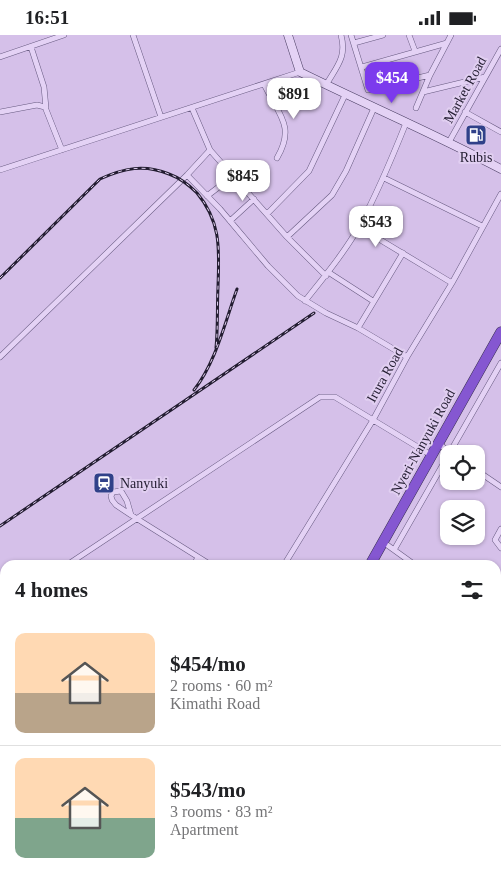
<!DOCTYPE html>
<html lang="en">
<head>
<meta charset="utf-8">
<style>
	body { margin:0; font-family:Georgia,serif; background:#f2f2f2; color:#202124; height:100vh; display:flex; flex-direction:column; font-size:19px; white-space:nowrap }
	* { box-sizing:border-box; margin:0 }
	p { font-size:16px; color:#757577 }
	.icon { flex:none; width:28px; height:28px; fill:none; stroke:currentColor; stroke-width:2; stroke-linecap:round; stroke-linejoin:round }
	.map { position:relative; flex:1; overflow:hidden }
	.side { position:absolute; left:0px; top:525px; width:501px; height:321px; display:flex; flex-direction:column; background:#fff; border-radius:15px 15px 0 0; box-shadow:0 1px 4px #0004 }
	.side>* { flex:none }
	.tools { position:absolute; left:440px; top:410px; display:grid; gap:10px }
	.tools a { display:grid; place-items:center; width:45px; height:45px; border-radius:10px; background:#fff; box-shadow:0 1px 4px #0004; font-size:25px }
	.price { position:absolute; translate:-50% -42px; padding:0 11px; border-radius:10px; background:#fff; color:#222; font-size:16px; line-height:32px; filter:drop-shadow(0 1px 2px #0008) }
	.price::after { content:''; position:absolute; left:50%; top:30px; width:15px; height:11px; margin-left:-8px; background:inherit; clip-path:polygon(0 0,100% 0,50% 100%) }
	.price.active { background:#7c3aed; color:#fff }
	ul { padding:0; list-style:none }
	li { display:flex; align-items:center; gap:15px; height:125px; padding:0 15px }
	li+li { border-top:1px solid #e0e0e0 }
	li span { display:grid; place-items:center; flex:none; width:140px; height:100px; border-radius:10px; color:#555 }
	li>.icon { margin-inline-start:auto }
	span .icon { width:60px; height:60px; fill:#fffc; stroke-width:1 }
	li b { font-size:21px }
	h2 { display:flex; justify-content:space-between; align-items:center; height:60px; padding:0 15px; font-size:21px }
	.status { display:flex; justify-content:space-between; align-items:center; height:35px; padding:0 25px; background:#fff; direction:ltr }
	.status svg { height:14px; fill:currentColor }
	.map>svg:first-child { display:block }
</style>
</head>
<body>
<div class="status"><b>16:51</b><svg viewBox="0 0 49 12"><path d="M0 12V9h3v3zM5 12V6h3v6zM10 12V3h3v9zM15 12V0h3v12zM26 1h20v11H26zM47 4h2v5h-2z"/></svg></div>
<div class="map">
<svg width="501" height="846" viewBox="0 0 501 846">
	<rect width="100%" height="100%" fill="#d5c0e9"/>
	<path fill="#c295c5" d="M496,635L499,637L501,642V703L496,699Z"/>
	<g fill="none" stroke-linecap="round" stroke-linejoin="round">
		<g stroke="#675a80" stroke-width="6">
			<path id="street" d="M133,0L161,82
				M351,0L368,55L430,40
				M409,0L415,16
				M354,8L383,0
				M31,12L44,52L46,73
				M0,22L64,0
				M362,32L447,8
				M264,49C278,79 296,91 277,123
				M326,50C337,31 347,22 341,0
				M423,57L485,42
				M192,73L210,115L287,202L326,241
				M416,73L430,40L451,0
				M0,77L37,70L45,72L62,115
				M465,77L501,97
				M449,107L501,14
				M0,135L300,37
				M187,140L220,174L268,231L298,261L326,278L358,293
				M384,143L482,191
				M207,161L233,141
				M267,179L309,136L345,60
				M230,186L254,164
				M359,192L452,248
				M287,202L332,160L346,136L374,73
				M403,218L358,293L407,322
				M328,237L373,266
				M305,266C324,242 345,217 360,190C378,157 392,123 406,88
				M0,322L187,140L210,115
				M439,409L452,419
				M476,435L501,452
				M131,480L127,466L121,456L113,457L111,461L112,465L116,470L131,480L211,530
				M501,494L495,505L501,513
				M383,507L415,530
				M394,515L501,328
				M67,530L320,362H335L431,420
				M194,530L198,522
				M284,530L373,385L407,322L452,248L501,159
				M496,586L501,589
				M0,700L5,708
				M0,714L5,711
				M0,789L5,790"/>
		</g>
		<g stroke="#493d62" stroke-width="9">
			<path id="secondary" d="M288,0L300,37C367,70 435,99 501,134
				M0,577L5,574
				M367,841L374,846"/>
		</g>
		<g stroke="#372e4e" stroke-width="11">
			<path id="highway" d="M370,530L501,297
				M192,846L194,841"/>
		</g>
		<use href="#street" stroke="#e4d2f5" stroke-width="5"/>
		<use href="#secondary" stroke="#e4d2f5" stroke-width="8"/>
		<use href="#highway" stroke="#8557d1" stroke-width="10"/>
		<g stroke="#231d31" stroke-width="3">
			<path id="rail" d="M0,243L100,144C124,133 144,129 169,139C180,143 189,150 197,158C222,188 219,216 218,252C217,272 218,293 216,313
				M194,355C216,327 225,287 237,254
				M0,491L314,278"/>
		</g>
		<use href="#rail" stroke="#e1cff1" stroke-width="1" stroke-dasharray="4" stroke-linecap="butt"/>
	</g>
	<defs>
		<g id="fuel-square" transform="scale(1.125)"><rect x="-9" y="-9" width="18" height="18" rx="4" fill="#304189" stroke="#e1cff1"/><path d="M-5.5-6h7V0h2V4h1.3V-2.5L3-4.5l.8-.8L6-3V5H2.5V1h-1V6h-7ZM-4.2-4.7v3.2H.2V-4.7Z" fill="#fff"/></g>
		<g id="station-square" transform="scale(1.125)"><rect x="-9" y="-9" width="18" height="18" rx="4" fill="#304189" stroke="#e1cff1"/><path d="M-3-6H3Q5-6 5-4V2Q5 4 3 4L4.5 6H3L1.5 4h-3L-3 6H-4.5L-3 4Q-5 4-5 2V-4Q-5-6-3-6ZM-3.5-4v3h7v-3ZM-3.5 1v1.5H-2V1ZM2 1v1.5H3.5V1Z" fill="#fff"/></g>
	</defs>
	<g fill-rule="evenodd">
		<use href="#fuel-square" x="476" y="100"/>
		<use href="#station-square" x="104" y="448"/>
	</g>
	<g text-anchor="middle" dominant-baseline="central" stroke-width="4" stroke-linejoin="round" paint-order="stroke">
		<g font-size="14" fill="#231d31" stroke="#e1cff1">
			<text transform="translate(465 55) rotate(-61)">Market Road</text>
			<text transform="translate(385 340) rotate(-61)">Irura Road</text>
			<text transform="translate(423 407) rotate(-61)">Nyeri-Nanyuki Road</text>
		</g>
		<g font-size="14" fill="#231d31" stroke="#e1cff1">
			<text x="476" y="122">Rubis</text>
			<text x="120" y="448" text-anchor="start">Nanyuki</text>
		</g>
	</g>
</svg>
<div class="tools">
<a><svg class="icon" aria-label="locate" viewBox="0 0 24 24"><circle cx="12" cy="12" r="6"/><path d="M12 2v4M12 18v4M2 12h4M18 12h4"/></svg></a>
<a><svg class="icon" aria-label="layers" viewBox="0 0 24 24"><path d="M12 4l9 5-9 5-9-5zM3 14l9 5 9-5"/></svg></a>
</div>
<b class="price active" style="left:392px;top:69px">$454</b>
<b class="price" style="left:294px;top:85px">$891</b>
<b class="price" style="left:243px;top:167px">$845</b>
<b class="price" style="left:376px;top:213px">$543</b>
<section class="side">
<h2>4 homes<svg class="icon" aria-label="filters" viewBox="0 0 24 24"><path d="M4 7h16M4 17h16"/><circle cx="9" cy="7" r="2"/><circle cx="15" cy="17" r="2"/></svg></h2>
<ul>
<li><span style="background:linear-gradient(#ffd9b3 60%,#b9a48a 0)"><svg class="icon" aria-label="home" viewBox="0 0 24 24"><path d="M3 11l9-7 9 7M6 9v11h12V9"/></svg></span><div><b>$454/mo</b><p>2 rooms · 60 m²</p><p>Kimathi Road</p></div></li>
<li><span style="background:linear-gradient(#ffd9b3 60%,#7fa58c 0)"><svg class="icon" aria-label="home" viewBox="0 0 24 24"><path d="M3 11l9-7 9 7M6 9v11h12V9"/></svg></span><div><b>$543/mo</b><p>3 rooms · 83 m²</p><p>Apartment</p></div></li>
</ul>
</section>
</div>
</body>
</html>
